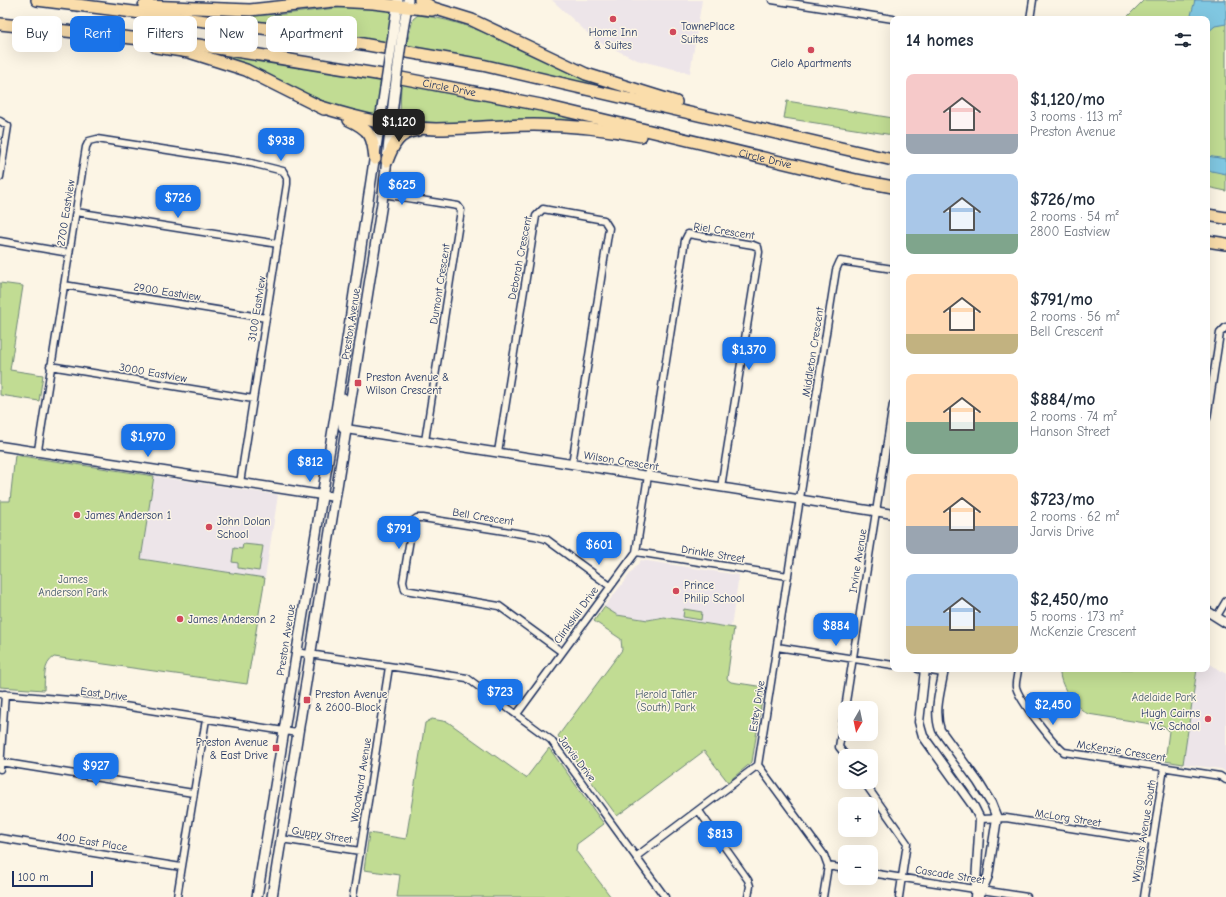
<!DOCTYPE html>
<html lang="en">
<head>
<meta charset="utf-8">
<style>
	body { margin:0; font-family:"Comic Neue",sans-serif; background:#f6f6f7; color:#1f2937; height:100vh; display:flex; flex-direction:column; font-size:15px; white-space:nowrap }
	* { box-sizing:border-box; margin:0 }
	p { font-size:13px; color:#747a83 }
	.icon { flex:none; width:22px; height:22px; fill:none; stroke:currentColor; stroke-width:2; stroke-linecap:round; stroke-linejoin:round }
	.map { position:relative; flex:1; overflow:hidden }
	.side { position:absolute; left:890px; top:16px; width:320px; height:656px; display:flex; flex-direction:column; background:#fff; border-radius:8px; box-shadow:0 4px 16px #0002 }
	.side>* { flex:none }
	.banner { position:absolute; left:12px; top:16px; width:380px; height:36px; display:flex; gap:8px }
	.needle { width:26px; rotate:189deg }
	.buttons { position:absolute; left:838px; top:701px; display:grid; gap:8px }
	.buttons a { display:grid; place-items:center; width:40px; height:40px; border-radius:8px; background:#fff; box-shadow:0 4px 16px #0002; font-size:20px }
	.scale { position:absolute; left:12px; bottom:10px; width:81px; box-sizing:border-box; padding-left:4px; border:2px solid #1b2f5e; border-top:0; font-size:11px; line-height:14px; white-space:nowrap; color:#1b2f5e; -webkit-text-stroke:3px #fcf5e5; paint-order:stroke }
	.price { position:absolute; translate:-50% -34px; padding:0 9px; border-radius:8px; background:#1a73e8; color:#fff; font-size:13px; line-height:26px; filter:drop-shadow(0 1px 2px #0008) }
	.price::after { content:''; position:absolute; left:50%; top:24px; width:12px; height:9px; margin-left:-6px; background:inherit; clip-path:polygon(0 0,100% 0,50% 100%) }
	.price.on { background:#222; color:#fff }
	ul { padding:0; list-style:none }
	li { display:flex; align-items:center; gap:12px; height:100px; padding:0 16px }
	li span { display:grid; place-items:center; flex:none; width:112px; height:80px; border-radius:8px; color:#555 }
	li>.icon { margin-inline-start:auto }
	span .icon { width:48px; height:48px; fill:#fffc; stroke-width:1 }
	li b { font-size:17px }
	h2 { display:flex; justify-content:space-between; align-items:center; height:48px; padding:0 16px; font-size:17px }
	.pill { padding:0 14px; border-radius:8px; background:#fff; box-shadow:0 4px 16px #0002; font-size:14px; line-height:36px }
	.pill.on { background:#1a73e8; color:#fff }
	.map>svg:first-child { display:block }
</style>
</head>
<body>
<div class="map">
<svg width="1226" height="897" viewBox="0 0 1226 897">
	<rect width="100%" height="100%" fill="#fcf5e5"/>
	<filter id="ink" filterUnits="userSpaceOnUse"><feTurbulence type="fractalNoise" baseFrequency=".025" numOctaves="2"/><feDisplacementMap in="SourceGraphic" scale="8" xChannelSelector="R" yChannelSelector="G"/><feConvolveMatrix kernelMatrix="1 2 1 2 8 2 1 2 1" color-interpolation-filters="sRGB"/></filter>
	<g filter="url(#ink)">
		<path fill="#ede5e9" d="M552,0H702L690,73L637,60L595,40Z
			M154,476L278,495L265,578L141,559Z
			M641,560L739,575L731,627L664,617L648,620L617,615L604,607Z
			M1207,662L1226,674V772L1221,769L1183,764L1197,669H1207Z"/>
		<path fill="#c1dc93" stroke="#6e8678" d="M1144,0H1226V191L1207,187V19H1125Z
			M354,6L388,9C397,16 388,34 387,44L194,14L275,15Z
			M418,15C471,21 513,46 561,69C574,75 591,78 603,86L592,85L406,47L413,19Z
			M195,51L382,78L379,111L375,115L339,108L272,78Z
			M401,82L608,124L426,126L400,120Z
			M787,101L893,118V135L784,118Z
			M0,283L23,286L10,370L43,375L39,401L0,395Z
			M15,455L154,476L141,559L265,578L247,684L54,657C43,664 45,677 44,690L0,687V501H10Z
			M243,544L263,546L259,571L238,568V563L232,562L234,548L242,549Z
			M604,607L617,615L648,620L664,617L734,628L727,679L731,682L764,687L752,762L728,782L704,751L617,816L562,742L558,736L622,650L621,639L594,621Z
			M684,609L702,612L701,620L683,617Z
			M1060,669H1197L1183,764L1165,761L1169,731L1164,726L1088,714C1075,707 1058,684 1060,669Z
			M432,719L448,722L526,778L549,748L604,824L577,844L576,851L611,897H397L400,875L364,870L369,833L406,839L425,723Z"/>
		<path fill="#80c7e1" stroke="#588aad" d="M1195,0H1226V24L1215,26L1207,33V19H1190Z
			M1207,156L1226,159V174L1207,170Z"/>
		<g fill="none" stroke-linecap="round" stroke-linejoin="round">
			<g stroke="#1b2f5e" stroke-width="9">
				<path id="minor" d="M772,0L893,19
					M1030,19L1033,0
					M0,121L8,126L0,177
					M383,194L458,206L461,210L425,441
					M76,212L278,244
					M0,241L69,253
					M64,285L266,318
					M50,366L253,399
					M1207,418L1220,333L1226,327
					M38,450L86,147L89,141L97,139L251,163L283,171L287,178V184L240,483
					M498,452L536,216L543,209L604,220L609,228L572,464
					M636,552L788,576
					M1217,616L1226,601
					M777,647L893,665
					M296,652L467,678L551,740L665,897
					M562,652L499,606L405,590L403,581L413,521L417,518H423L535,536L546,539L610,586
					M918,669L943,673
					M1018,669C1018,674 1015,682 1016,687C1019,700 1053,743 1064,752L1220,776L1226,780
					M0,694L105,703L297,733
					M845,708L893,404
					M845,709L839,747L846,756
					M517,714L636,552L685,240L688,234L753,245L758,247L759,252L721,487
					M0,762L193,793
					M758,765L824,855L828,866L823,897
					M0,769L5,694
					M864,782L907,843L899,897
					M699,811L748,880L750,886L748,897
					M980,819L1006,818L1153,841
					M0,838L181,867
					M281,839L360,851
					M637,856L758,765L836,270L840,261L893,269
					M828,866L845,869
					M871,873L1027,897
					M177,897L206,719
					M353,897L389,667
					M1144,897L1164,768"/>
			</g>
			<g stroke="#1b2f5e" stroke-width="11">
				<path id="tertiary" d="M346,429L893,514
					M0,446L335,497
					M1207,611L1226,623
					M925,669L919,722L923,736L974,807L980,819L975,897
					M944,669C941,689 933,710 940,730L978,782L991,803L997,818L988,876L979,897"/>
			</g>
			<g stroke="#1b2f5e" stroke-width="12">
				<path id="secondary" d="M393,35L398,0
					M402,36L408,0
					M343,398V427L345,428
					M257,897L340,386L385,88
					M272,897L382,203L395,88"/>
			</g>
			<g stroke="#1b2f5e" stroke-width="14">
				<g id="motorway">
					<path d="M37,0L294,32L482,65L893,160"/>
					<path d="M420,0L433,8L472,20L586,74L676,102"/>
					<path d="M144,6L250,10L334,1L373,3L432,10"/>
					<path id="s1" d="M0,24L198,45L401,78L541,105L856,180L893,187"/>
					<path d="M156,47L189,52L246,70L324,109"/>
					<path d="M318,106C356,118 396,128 436,129C459,129 480,127 503,126C549,123 596,127 641,136"/>
					<path d="M349,120C371,130 373,137 375,159"/>
					<path d="M387,161C393,145 399,132 418,130"/>
					<path d="M1207,215L1226,218"/>
					<path d="M1207,241L1226,244"/>
				</g>
			</g>
			<use href="#minor" stroke="#fcf5e5" stroke-width="6"/>
			<use href="#tertiary" stroke="#fcf5e5" stroke-width="8"/>
			<use href="#secondary" stroke="#fcf5e5" stroke-width="9"/>
			<use href="#motorway" stroke="#faddab" stroke-width="11"/>
			<g stroke="#1b2f5e" stroke-width="12" stroke-linecap="butt">
				<path id="secondary-bridge" d="M385,88L393,35
					M395,88L402,36"/>
			</g>
			<use href="#secondary-bridge" stroke="#fcf5e5" stroke-width="9"/>
		</g>
	</g>
	<g fill="#d1495b" stroke="#fcf5e5" stroke-width="1.5">
		<circle cx="613" cy="19" r="4"/>
		<circle cx="673" cy="32" r="4"/>
		<circle cx="811" cy="50" r="4"/>
		<rect x="354" y="379" width="8" height="8" rx="2"/>
		<circle cx="77" cy="515" r="4"/>
		<circle cx="209" cy="527" r="4"/>
		<circle cx="676" cy="591" r="4"/>
		<circle cx="180" cy="619" r="4"/>
		<rect x="303" y="696" width="8" height="8" rx="2"/>
		<circle cx="1208" cy="719" r="4"/>
		<rect x="272" y="744" width="8" height="8" rx="2"/>
	</g>
	<g text-anchor="middle" dominant-baseline="central" stroke-width="3" stroke-linejoin="round" paint-order="stroke">
		<g font-size="11" fill="#1b2f5e" stroke="#fcf5e5" text-anchor="start">
			<text x="681" y="26">TownePlace<tspan x="681" dy="13">Suites</tspan></text>
			<text x="613" y="32" text-anchor="middle">Home Inn<tspan x="613" dy="13">&amp; Suites</tspan></text>
			<text x="811" y="63" text-anchor="middle">Cielo Apartments</text>
			<text x="366" y="377">Preston Avenue &amp;<tspan x="366" dy="13">Wilson Crescent</tspan></text>
			<text x="85" y="515">James Anderson 1</text>
			<text x="217" y="521">John Dolan<tspan x="217" dy="13">School</tspan></text>
			<text x="684" y="585">Prince<tspan x="684" dy="13">Philip School</tspan></text>
			<text x="188" y="619">James Anderson 2</text>
			<text x="315" y="694">Preston Avenue<tspan x="315" dy="13">&amp; 2600-Block</tspan></text>
			<text x="1200" y="713" text-anchor="end">Hugh Cairns<tspan x="1200" dy="13">V.C. School</tspan></text>
			<text x="268" y="742" text-anchor="end">Preston Avenue<tspan x="268" dy="13">&amp; East Drive</tspan></text>
		</g>
		<g font-size="11" fill="#1b2f5e" stroke="#fcf5e5">
			<text stroke="none"><textPath href="#s1" startOffset="454">Circle Drive</textPath></text>
			<text stroke="none"><textPath href="#s1" startOffset="778">Circle Drive</textPath></text>
			<text transform="translate(66 213) rotate(-81)">2700 Eastview</text>
			<text transform="translate(724 231) rotate(9)">Riel Crescent</text>
			<text transform="translate(520 258) rotate(-79)">Deborah Crescent</text>
			<text transform="translate(440 284) rotate(-81)">Dumont Crescent</text>
			<text transform="translate(167 292) rotate(9)">2900 Eastview</text>
			<text transform="translate(257 309) rotate(-81)">3100 Eastview</text>
			<text transform="translate(351 324) rotate(-81)">Preston Avenue</text>
			<text transform="translate(813 352) rotate(-81)">Middleton Crescent</text>
			<text transform="translate(153 373) rotate(10)">3000 Eastview</text>
			<text transform="translate(621 461) rotate(9)">Wilson Crescent</text>
			<text transform="translate(483 517) rotate(9)">Bell Crescent</text>
			<text transform="translate(713 554) rotate(9)">Drinkle Street</text>
			<text transform="translate(858 561) rotate(-81)">Irvine Avenue</text>
			<text transform="translate(576 615) rotate(-54)">Clinkskill Drive</text>
			<text transform="translate(286 640) rotate(-81)">Preston Avenue</text>
			<text transform="translate(104 694) rotate(7)">East Drive</text>
			<text transform="translate(757 706) rotate(-81)">Estey Drive</text>
			<text transform="translate(1121 751) rotate(9)">McKenzie Crescent</text>
			<text transform="translate(577 759) rotate(53)">Jarvis Drive</text>
			<text transform="translate(361 780) rotate(-81)">Woodward Avenue</text>
			<text transform="translate(1068 818) rotate(9)">McLorg Street</text>
			<text transform="translate(1144 831) rotate(-81)">Wiggins Avenue South</text>
			<text transform="translate(322 835) rotate(9)">Guppy Street</text>
			<text transform="translate(92 842) rotate(9)">400 East Place</text>
			<text transform="translate(950 875) rotate(9)">Cascade Street</text>
		</g>
		<g font-size="11" fill="#445a6b" stroke="#fcf5e5">
			<text x="73" y="579">James<tspan x="73" dy="13">Anderson Park</tspan></text>
			<text x="666" y="694">Herold Tatler<tspan x="666" dy="13">(South) Park</tspan></text>
			<text x="1164" y="697">Adelaide Park</text>
		</g>
	</g>
</svg>
<div class="buttons">
<a><svg class="needle" viewBox="-14 -14 28 28"><path d="M0-13l5 13h-10z" fill="#e53935"/><path d="M0 13l5-13h-10z" fill="#747a83"/></svg></a>
<a><svg class="icon" aria-label="layers" viewBox="0 0 24 24"><path d="M12 4l9 5-9 5-9-5zM3 14l9 5 9-5"/></svg></a>
<a>+</a>
<a>−</a>
</div>
<div class="scale">100 m</div>
<b class="price on" style="left:399px;top:143px">$1,120</b>
<b class="price" style="left:281px;top:162px">$938</b>
<b class="price" style="left:402px;top:206px">$625</b>
<b class="price" style="left:178px;top:219px">$726</b>
<b class="price" style="left:749px;top:371px">$1,370</b>
<b class="price" style="left:148px;top:458px">$1,970</b>
<b class="price" style="left:310px;top:483px">$812</b>
<b class="price" style="left:399px;top:550px">$791</b>
<b class="price" style="left:599px;top:566px">$601</b>
<b class="price" style="left:836px;top:647px">$884</b>
<b class="price" style="left:500px;top:713px">$723</b>
<b class="price" style="left:1053px;top:726px">$2,450</b>
<b class="price" style="left:96px;top:787px">$927</b>
<b class="price" style="left:720px;top:855px">$813</b>
<div class="banner">
<a class="pill">Buy</a>
<a class="pill on">Rent</a>
<a class="pill">Filters</a>
<a class="pill">New</a>
<a class="pill">Apartment</a>
</div>
<section class="side">
<h2>14 homes<svg class="icon" aria-label="filters" viewBox="0 0 24 24"><path d="M4 7h16M4 17h16"/><circle cx="9" cy="7" r="2"/><circle cx="15" cy="17" r="2"/></svg></h2>
<ul>
<li><span style="background:linear-gradient(#f6c9c9 75%,#9aa5b1 0)"><svg class="icon" aria-label="home" viewBox="0 0 24 24"><path d="M3 11l9-7 9 7M6 9v11h12V9"/></svg></span><div><b>$1,120/mo</b><p>3 rooms · 113 m²</p><p>Preston Avenue</p></div></li>
<li><span style="background:linear-gradient(#a9c7e8 75%,#7fa58c 0)"><svg class="icon" aria-label="home" viewBox="0 0 24 24"><path d="M3 11l9-7 9 7M6 9v11h12V9"/></svg></span><div><b>$726/mo</b><p>2 rooms · 54 m²</p><p>2800 Eastview</p></div></li>
<li><span style="background:linear-gradient(#ffd9b3 75%,#c2b280 0)"><svg class="icon" aria-label="home" viewBox="0 0 24 24"><path d="M3 11l9-7 9 7M6 9v11h12V9"/></svg></span><div><b>$791/mo</b><p>2 rooms · 56 m²</p><p>Bell Crescent</p></div></li>
<li><span style="background:linear-gradient(#ffd9b3 60%,#7fa58c 0)"><svg class="icon" aria-label="home" viewBox="0 0 24 24"><path d="M3 11l9-7 9 7M6 9v11h12V9"/></svg></span><div><b>$884/mo</b><p>2 rooms · 74 m²</p><p>Hanson Street</p></div></li>
<li><span style="background:linear-gradient(#ffd9b3 65%,#9aa5b1 0)"><svg class="icon" aria-label="home" viewBox="0 0 24 24"><path d="M3 11l9-7 9 7M6 9v11h12V9"/></svg></span><div><b>$723/mo</b><p>2 rooms · 62 m²</p><p>Jarvis Drive</p></div></li>
<li><span style="background:linear-gradient(#a9c7e8 65%,#c2b280 0)"><svg class="icon" aria-label="home" viewBox="0 0 24 24"><path d="M3 11l9-7 9 7M6 9v11h12V9"/></svg></span><div><b>$2,450/mo</b><p>5 rooms · 173 m²</p><p>McKenzie Crescent</p></div></li>
</ul>
</section>
</div>
</body>
</html>
